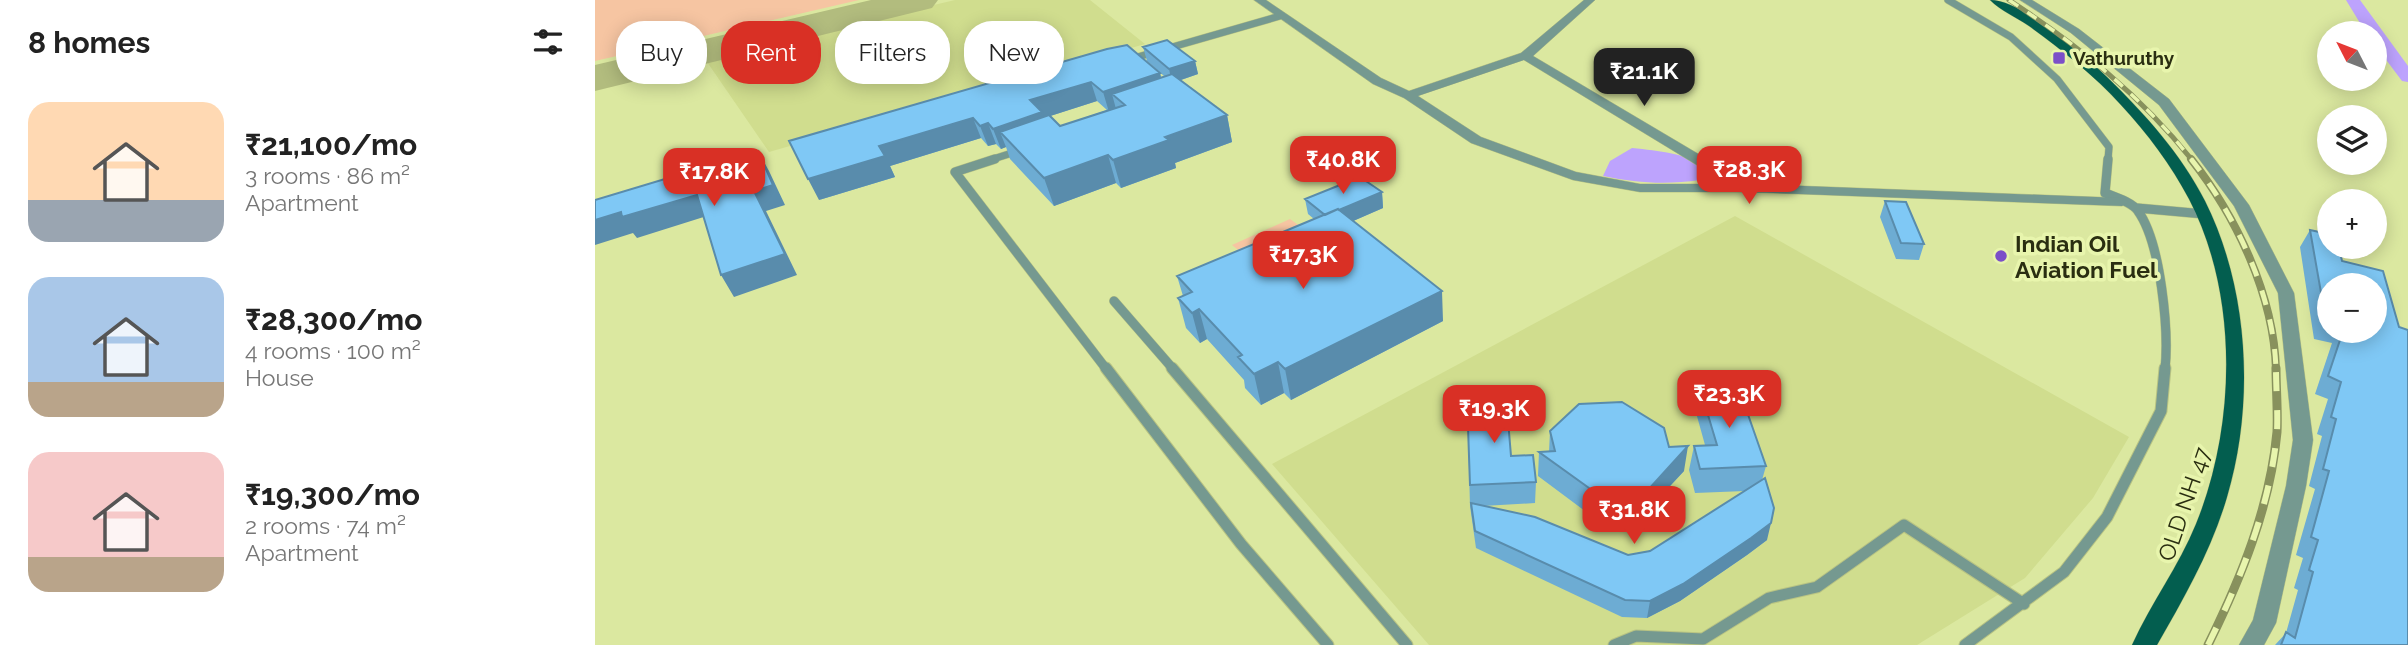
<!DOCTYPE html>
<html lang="en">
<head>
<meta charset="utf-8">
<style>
	body { margin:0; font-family:Raleway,sans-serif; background:#f6f6f6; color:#222; height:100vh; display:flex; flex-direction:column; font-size:26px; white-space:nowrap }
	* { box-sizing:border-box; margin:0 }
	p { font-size:23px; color:#767676 }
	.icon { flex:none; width:38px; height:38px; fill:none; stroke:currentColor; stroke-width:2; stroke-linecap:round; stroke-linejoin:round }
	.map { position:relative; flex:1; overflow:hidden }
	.details { display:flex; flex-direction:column; background:#fff; width:595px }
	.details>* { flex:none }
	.banner { position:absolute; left:21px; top:21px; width:665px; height:63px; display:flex; gap:14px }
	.needle { width:46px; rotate:312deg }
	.fabs { position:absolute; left:1722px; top:21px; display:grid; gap:14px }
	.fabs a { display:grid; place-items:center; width:70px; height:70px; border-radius:50%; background:#fff; box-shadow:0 4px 18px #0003; font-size:35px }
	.price { position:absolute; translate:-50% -60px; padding:0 16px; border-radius:14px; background:#d93025; color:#fff; font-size:23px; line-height:46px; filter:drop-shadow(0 2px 4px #0008) }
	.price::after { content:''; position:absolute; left:50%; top:42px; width:21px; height:16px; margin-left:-10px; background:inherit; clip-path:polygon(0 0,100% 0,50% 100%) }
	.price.selected { background:#222; color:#fff }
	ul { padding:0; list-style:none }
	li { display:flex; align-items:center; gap:21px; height:175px; padding:0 28px }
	li span { display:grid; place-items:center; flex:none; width:196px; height:140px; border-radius:21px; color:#555 }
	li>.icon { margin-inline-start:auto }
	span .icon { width:84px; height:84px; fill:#fffc; stroke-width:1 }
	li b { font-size:30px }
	h2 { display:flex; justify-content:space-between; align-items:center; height:84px; padding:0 28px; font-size:30px }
	.pill { padding:0 24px; border-radius:28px; background:#fff; box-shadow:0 4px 18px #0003; font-size:24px; line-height:63px }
	.pill.selected { background:#d93025; color:#fff }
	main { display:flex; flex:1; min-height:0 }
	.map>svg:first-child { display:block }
</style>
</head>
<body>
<main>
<section class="details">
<h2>8 homes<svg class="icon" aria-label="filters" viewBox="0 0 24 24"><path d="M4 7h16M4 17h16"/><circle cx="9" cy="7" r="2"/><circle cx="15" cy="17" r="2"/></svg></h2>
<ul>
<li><span style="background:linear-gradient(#ffd9b3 70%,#9aa5b1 0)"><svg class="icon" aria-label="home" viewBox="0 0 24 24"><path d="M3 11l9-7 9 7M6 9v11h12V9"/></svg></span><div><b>₹21,100/mo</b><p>3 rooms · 86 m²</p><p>Apartment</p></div></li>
<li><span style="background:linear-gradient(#a9c7e8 75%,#b9a48a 0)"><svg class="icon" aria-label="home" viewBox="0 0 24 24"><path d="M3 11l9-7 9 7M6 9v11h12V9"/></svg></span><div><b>₹28,300/mo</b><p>4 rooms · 100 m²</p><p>House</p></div></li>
<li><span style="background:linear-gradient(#f6c9c9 75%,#b9a48a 0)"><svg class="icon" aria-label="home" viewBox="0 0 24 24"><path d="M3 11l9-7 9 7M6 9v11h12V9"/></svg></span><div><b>₹19,300/mo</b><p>2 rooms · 74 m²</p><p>Apartment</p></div></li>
</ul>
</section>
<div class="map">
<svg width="1813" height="645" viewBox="0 0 1813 645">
	<rect width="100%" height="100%" fill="#dbe8a0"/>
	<path fill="#d0dd8e" d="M360,0H495L550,44L174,152L110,59Z
		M1140,216L1534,437L1498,498L1430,578L1322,645H834L677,464Z"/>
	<path fill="#f6c5a2" d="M0,0H264L0,61Z
		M695,219L713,232L654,259L637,245Z"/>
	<path fill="#bda3fd" d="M1037,148C1065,151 1089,153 1114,167L1105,180C1071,185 1042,183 1008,176L1015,161Z"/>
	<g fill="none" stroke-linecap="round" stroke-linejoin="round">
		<path fill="#bda3fd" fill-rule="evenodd" d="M1751,0H1765L1813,66V82L1807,81L1780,45V33H1771Z"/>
		<path fill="#b2bc7e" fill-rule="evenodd" d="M276,0H343L337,8L0,91V65Z"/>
		<g stroke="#b8c383" stroke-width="8">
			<path id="service-far2" d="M1353,0L1416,37L1462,79L1514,147L1513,160
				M543,61L539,58L685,16
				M395,160L423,151"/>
		</g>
		<g stroke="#b8c383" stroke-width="10">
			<path id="service-far1" d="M400,159L360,172L512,370
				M1513,159L1510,193C1520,197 1537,202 1543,211C1566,243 1574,331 1570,370
				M1542,208L1609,214
				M519,301L579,370"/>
		</g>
		<g stroke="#b8c383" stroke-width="13">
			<path id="service" d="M511,368L646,544L733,645
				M577,368L812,645
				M1019,645L1041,636L1108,639L1174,598L1222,587L1309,525L1429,604
				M1370,645L1469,572L1512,517L1566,411L1570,368"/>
		</g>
		<g stroke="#b8c383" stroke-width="1">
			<path id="minor" d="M659,0H671L786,78L814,91L926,53L989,0H1000L938,56L1154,184L1527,198L1534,202L1527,206L1151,192H1045L978,180L876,143L809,98L778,84ZM929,60L1133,184H1045L981,172L886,137L823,96Z
				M1425,0H1437L1484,29L1574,99L1654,205L1699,293L1718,440L1711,486L1681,623L1669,645H1644L1658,620L1691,486L1698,440L1683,293L1639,206L1564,105L1476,33Z"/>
		</g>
		<g stroke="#b8c383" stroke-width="1">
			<path id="primary" d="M1395,0C1428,0 1488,54 1512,77C1550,114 1586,154 1610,201C1654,289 1660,403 1632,497C1617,549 1589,598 1562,645H1537C1556,603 1584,566 1601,524C1641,426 1644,295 1594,199C1576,165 1553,134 1526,105C1499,75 1467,50 1434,26C1421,17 1406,11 1395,0Z"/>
		</g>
		<use href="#service-far2" stroke="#759990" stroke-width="7"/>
		<use href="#service-far1" stroke="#759990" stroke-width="9"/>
		<use href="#service" stroke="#759990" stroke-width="11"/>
		<use href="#minor" fill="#759990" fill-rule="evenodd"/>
		<use href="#primary" fill="#035e4f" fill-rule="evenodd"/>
		<g stroke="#88915d" stroke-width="5">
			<path id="rail-far2" d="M1414,0C1484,46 1545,95 1597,160"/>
		</g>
		<g stroke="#88915d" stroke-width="8">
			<path id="rail-far1" d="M1596,159C1641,216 1679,295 1681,370"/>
		</g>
		<g stroke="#88915d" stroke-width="9">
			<path id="rail" d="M1613,645C1646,578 1675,508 1682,432C1683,411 1681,389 1681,368"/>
		</g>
		<use href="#rail-far2" stroke="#e8f5ad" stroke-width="3.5" stroke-dasharray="11" stroke-linecap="butt"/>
		<use href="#rail-far1" stroke="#e8f5ad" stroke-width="5" stroke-dasharray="15" stroke-linecap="butt"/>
		<use href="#rail" stroke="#e8f5ad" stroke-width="6" stroke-dasharray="19" stroke-linecap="butt"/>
	</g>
	<path fill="#6dacd3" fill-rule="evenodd" d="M548,47L600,61L603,74L586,80L632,115L637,142L580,163L581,168L526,188L521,183L459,206L415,159L411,147L406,149L401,144L393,146L386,138L295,166L300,177L224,200L512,49L565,73L566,77L569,76L552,61ZM502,101L512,110L465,126L455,116Z
		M787,192L788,208L758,221L848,321L696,400L689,393L666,405L650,388L649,380L612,339L605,343L591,328L583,298L588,296L582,276L719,219L713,214L710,199Z
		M1290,201L1329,244L1324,260L1301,259L1285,217Z
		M1715,230L1734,234V247H1744L1747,261L1788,271L1804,327L1813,330V645H1680L1691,633L1703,590L1699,588L1708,558L1701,555L1720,489L1714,486L1727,436L1722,434L1733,399L1720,394L1737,343L1719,339L1705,247ZM1734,285H1780V331H1734Z
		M1104,385L1171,466L1167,480L1172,540L1152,555L1085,601L1052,618L1027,617L881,548L875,506L872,398L916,456L941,482L940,503L888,506L1033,555L1055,551L1150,491L1100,493L1094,470L1099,446L1110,445L1100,409Z
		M955,431L1074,447L1089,471L1049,514L998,517L943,476L944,452H954Z"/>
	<path fill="#598cac" d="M600,61L603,74L577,83L574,69Z
		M565,73L569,93L530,105L517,94L521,109L514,112L508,92Z
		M496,82L502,101L405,132L411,147L406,149L398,129L435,100Z
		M632,115L637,142L580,163L581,168L526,188L518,160L570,137Z
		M378,118L386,138L295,166L300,177L224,200L213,179L284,146Z
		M393,123L401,144L393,146L385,126Z
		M163,151L174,171L190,205L171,211L202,275L139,297L126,275L159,191Z
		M513,155L521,183L459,206L449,178Z
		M787,192L788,208L733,232L731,216Z
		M102,195L115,215L42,238L38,233L0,245V220L26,212Z
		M847,291L848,321L696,400L690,369Z
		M604,309L612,339L605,343L597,313Z
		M683,362L689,393L666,405L659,374Z
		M1093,446L1089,471L1049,514L1053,490Z
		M1176,523L1172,540L1152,555L1085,601L1052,618L1055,601Z"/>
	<path fill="#7fc8f5" stroke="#598cac" stroke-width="2" d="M572,40L600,61L574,69L548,47Z
		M532,45L565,73L508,92L496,82L435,100L447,112L398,129L393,123L385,126L378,118L284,146L290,156L213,179L194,141L512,49Z
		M577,74L632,115L570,137L574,140L518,160L513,155L449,178L405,132L454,115L465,126L530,105L517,94Z
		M163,151L178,185L159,191L190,254L126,275L102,195L27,217L26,212L0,220V200Z
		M765,177L787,192L744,210L743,209L730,215L710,199Z
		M1290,201L1311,202L1329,244L1306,243Z
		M743,209L847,291L690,369L683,362L659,374L643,357L647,355L604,309L597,313L583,298L597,292L582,276Z
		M1715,230L1734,234V247H1744L1747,261L1788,271L1804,327L1813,330V645H1686L1691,632L1700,638L1718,572L1714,570L1723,540L1716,537L1734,471L1728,469L1741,419L1736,417L1746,382L1733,376L1748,331H1780V285H1734V322L1731,321Z
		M1142,383L1171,466L1105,469L1099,446L1122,445L1104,385Z
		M911,396L916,456L938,455L941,482L875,485L872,398Z
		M1027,402L1069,428L1074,447L1093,446L1053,490L1001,493L944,452L960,451L955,431L984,404Z
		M1170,478L1179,508L1176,523L1156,538L1088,584L1055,601L1030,600L880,531L876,503L940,517L1033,555L1055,551Z"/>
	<g fill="#7b4fc8" stroke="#e8f5ad" stroke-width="2.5">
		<rect x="1457" y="51" width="14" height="14" rx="3.5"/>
		<circle cx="1406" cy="256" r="7"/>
	</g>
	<g text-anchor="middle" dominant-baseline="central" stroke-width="7" stroke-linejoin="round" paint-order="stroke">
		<g font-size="19" font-weight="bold" fill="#2a2e11" stroke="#e8f5ad" text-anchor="start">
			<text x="1478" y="58">Vathuruthy</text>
		</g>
		<g font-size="23" font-weight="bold" fill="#2a2e11" stroke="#e8f5ad" text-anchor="start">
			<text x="1420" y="243">Indian Oil<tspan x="1420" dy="26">Aviation Fuel</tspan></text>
		</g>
		<g font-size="23" fill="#2a2e11" stroke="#e8f5ad">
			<text transform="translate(1589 504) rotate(-71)">OLD NH 47</text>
		</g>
	</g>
</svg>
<div class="fabs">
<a><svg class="needle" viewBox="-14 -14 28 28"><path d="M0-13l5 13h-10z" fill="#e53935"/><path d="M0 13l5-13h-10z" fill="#767676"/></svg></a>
<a><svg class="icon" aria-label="layers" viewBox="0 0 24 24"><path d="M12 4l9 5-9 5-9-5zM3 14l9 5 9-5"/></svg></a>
<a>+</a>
<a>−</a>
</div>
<b class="price selected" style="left:1049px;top:108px">₹21.1K</b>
<b class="price" style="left:748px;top:196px">₹40.8K</b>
<b class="price" style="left:1154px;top:206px">₹28.3K</b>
<b class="price" style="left:119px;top:208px">₹17.8K</b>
<b class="price" style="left:708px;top:291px">₹17.3K</b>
<b class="price" style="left:1134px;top:430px">₹23.3K</b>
<b class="price" style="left:899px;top:445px">₹19.3K</b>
<b class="price" style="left:1039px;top:546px">₹31.8K</b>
<div class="banner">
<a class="pill">Buy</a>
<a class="pill selected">Rent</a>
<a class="pill">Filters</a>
<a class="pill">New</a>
</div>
</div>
</main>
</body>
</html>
